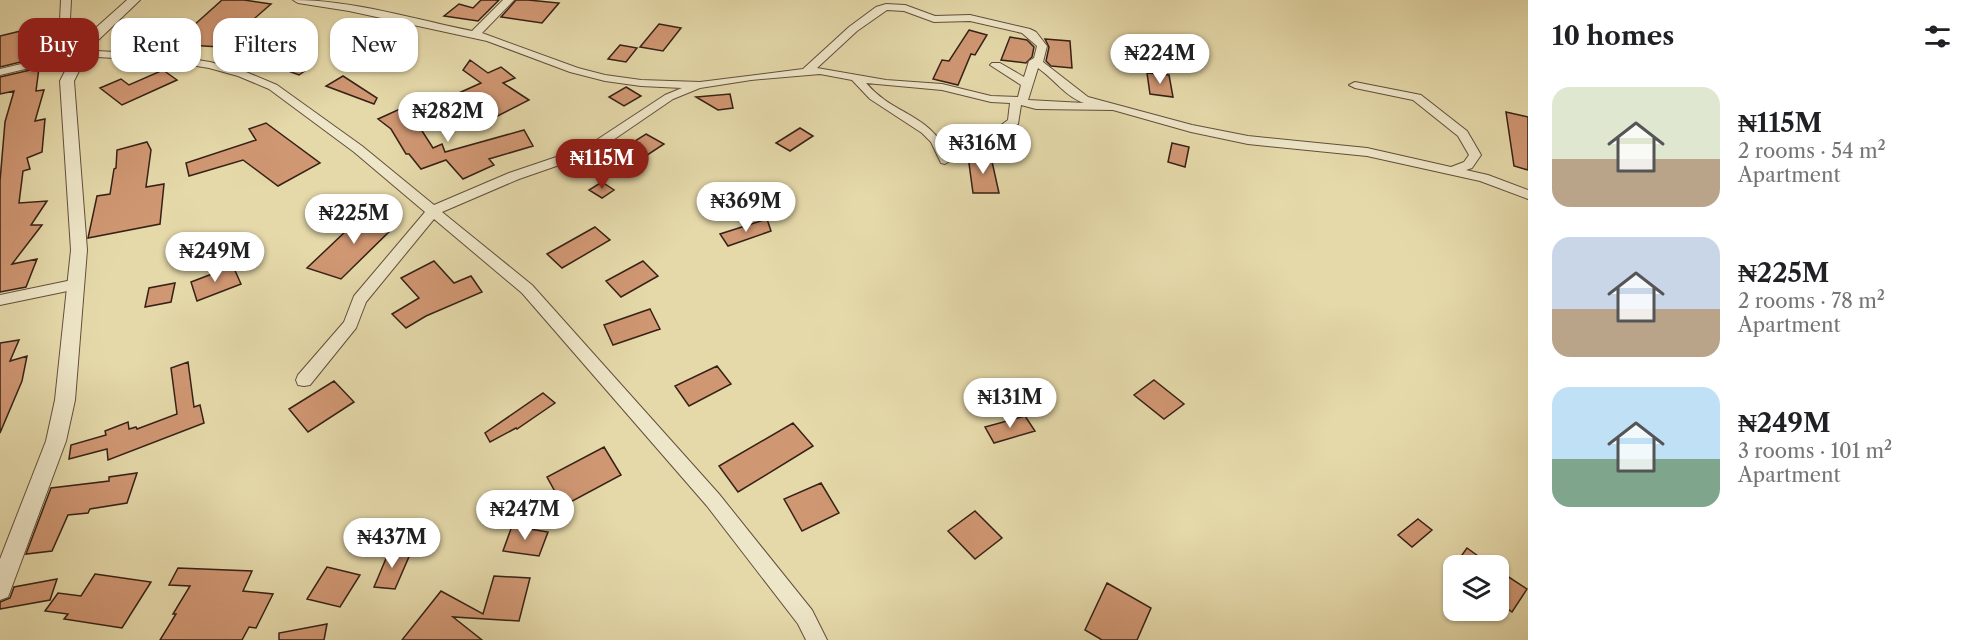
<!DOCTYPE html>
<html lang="en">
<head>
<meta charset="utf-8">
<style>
	body { margin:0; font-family:"Libre Caslon Text",serif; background:#f2f2f2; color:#202124; height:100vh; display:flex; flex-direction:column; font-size:22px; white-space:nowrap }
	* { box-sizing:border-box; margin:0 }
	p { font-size:20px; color:#757577 }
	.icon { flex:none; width:33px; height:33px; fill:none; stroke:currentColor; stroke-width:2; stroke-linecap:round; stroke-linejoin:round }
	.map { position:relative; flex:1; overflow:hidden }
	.sheet { display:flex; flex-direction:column; background:#fff; width:450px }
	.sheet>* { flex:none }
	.hud { position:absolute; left:18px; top:18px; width:570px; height:54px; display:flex; gap:12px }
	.controls { position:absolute; left:1443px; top:555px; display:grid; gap:12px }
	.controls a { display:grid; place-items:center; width:66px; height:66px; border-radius:12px; background:#fff; box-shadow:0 2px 4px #0004; font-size:30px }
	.price { position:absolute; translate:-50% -51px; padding:0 14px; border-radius:21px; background:#fff; color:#222; font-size:20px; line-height:39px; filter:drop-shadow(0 2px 3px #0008) }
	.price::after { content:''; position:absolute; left:50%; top:36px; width:18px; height:14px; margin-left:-9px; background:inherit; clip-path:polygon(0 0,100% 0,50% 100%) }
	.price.selected { background:#8f2418; color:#fff }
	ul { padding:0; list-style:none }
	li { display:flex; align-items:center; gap:18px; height:150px; padding:0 24px }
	li span { display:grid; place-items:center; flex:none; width:168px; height:120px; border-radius:18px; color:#555 }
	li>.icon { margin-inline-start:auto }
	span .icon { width:72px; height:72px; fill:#fffc; stroke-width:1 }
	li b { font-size:26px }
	h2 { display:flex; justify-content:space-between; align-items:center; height:72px; padding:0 24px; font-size:26px }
	.tag { padding:0 21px; border-radius:18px; background:#fff; box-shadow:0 2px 4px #0004; font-size:21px; line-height:54px }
	.tag.selected { background:#8f2418; color:#fff }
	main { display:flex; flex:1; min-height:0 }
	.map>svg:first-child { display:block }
</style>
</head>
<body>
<main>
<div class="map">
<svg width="1528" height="640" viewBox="0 0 1528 640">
	<rect width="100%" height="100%" fill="#e5d9aa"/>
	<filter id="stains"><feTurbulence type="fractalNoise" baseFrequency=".00333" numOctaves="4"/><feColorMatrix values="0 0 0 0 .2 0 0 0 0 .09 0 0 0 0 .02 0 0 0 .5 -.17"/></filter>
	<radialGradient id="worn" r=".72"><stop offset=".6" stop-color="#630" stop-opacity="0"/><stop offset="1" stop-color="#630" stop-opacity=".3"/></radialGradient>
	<path fill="#d09773" stroke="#362116" stroke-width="1.5" d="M222,0H244L271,4L247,25H242L220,47L173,44Z
		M481,0H499L478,21L444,16L459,4L473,8Z
		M516,0H528L559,3L542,23L501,17Z
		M659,24L681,28L663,51L640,47Z
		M29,29L37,58L0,67V36Z
		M969,30L987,35L975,55L971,54L958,85L933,79L942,60L949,61Z
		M1010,37L1027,40L1034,47L1032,57L1026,63L1001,60Z
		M1045,39L1070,41L1072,68L1051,66L1046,61L1049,47Z
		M620,45L637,48L626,62L608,59Z
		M302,57L309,68L299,75L283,69Z
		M470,60L488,73L501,67L515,78L503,83L529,100L476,127L441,101L481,83L463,70Z
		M39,68L36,91L44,90L35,121L45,119L42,152L27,158L30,169L23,171L19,203L47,201L31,225H42L12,264L37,259L26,287L0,292V181L5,122L14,91L0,94V77Z
		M163,70L177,80L122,105L100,88L121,79L129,85Z
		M1147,73L1169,75L1173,97L1150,94Z
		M343,76L377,98L374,104L326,86Z
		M626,87L641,96L624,106L609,97Z
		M730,94L733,108L718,110L696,97Z
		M424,98L438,109L415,120L433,148L442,144L445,152L524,130L533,146L489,159L494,165L463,179L446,160L421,169L409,154H406L391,129L378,119Z
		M1506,112L1528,117V170L1514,166Z
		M266,123L320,163L278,186L243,160L189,176L186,163L256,140L249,129Z
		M800,128L813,136L790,151L776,143Z
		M646,134L664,144L638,161L642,164L620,175L603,161Z
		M147,142L151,150L146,187L164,184L160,224L88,238L97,196L110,194L114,169L116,168L117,150Z
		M1172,143L1189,147L1185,167L1168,162Z
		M968,156L991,157L999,193H973Z
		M602,182L614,190L602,198L589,190Z
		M724,186L744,201L731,209L710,193Z
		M367,211L400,221L341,279L307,268Z
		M767,219L771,231L728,246L720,234Z
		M595,227L610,240L562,268L547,254Z
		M434,261L454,283L471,276L482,292L426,316L406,328L392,314L419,298L401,278Z
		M643,261L658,276L621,297L606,281Z
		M233,266L241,284L197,301L191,282Z
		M175,283L171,302L145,307L149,288Z
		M650,309L660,329L613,345L604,325Z
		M19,340L10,361L27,356L22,381L0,433V343Z
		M188,362L194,407L200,405L204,423L108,460L107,449L69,459L71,445L106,435L105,431L128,422L129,429L136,427L137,429L177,414L171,368Z
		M717,366L731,384L689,406L675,386Z
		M1154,380L1184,404L1164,419L1134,395Z
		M334,381L354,402L308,432L289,409Z
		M543,393L555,403L517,429L516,428L490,442L485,433Z
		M1025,416L1035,431L994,443L985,427Z
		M793,423L813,446L738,492L719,466Z
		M604,447L621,475L563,506L547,477Z
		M137,473L127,503L90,509L88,513L68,515L52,551L26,554L51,488L109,481V477Z
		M821,483L839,513L802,531L784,499Z
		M975,511L1002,538L975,559L948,531Z
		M1418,519L1432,530L1412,547L1398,535Z
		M512,526L548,532L539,556L503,551Z
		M1467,548L1492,566H1454Z
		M390,549L411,552L395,589L374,587Z
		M327,567L360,575L340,607L307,599Z
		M178,568L252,571L243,591L273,594L256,628L249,627L242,640H160L176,614H173L190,586L169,585Z
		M1498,570L1527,589L1512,612L1498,602Z
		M95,574L151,582L122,628L64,619L68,614L45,611L58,593L81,596Z
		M494,576L530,578L519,621L453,617L482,640H402L441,591L483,614Z
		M57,579L50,600L0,609V602L10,598L14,587Z
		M1107,583L1151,608L1137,640H1102L1085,630Z
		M327,624L324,640H279V633Z"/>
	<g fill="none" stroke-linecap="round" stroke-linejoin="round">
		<g stroke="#624f3b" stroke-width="2">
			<path id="minor" d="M61,0H71L69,38L89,43V47L64,43L59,40Z
				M293,0C353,0 413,19 472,31L503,0H514L482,33L578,68L605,75L641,80L700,82L803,69L849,27L876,7L886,4L905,5L935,16L970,15L1030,29L1036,32L1047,46L1043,62L1088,97L1192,125L1248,136L1367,148L1451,167L1464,162L1469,155L1458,136L1413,100L1355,88L1349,85L1355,82L1421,95L1467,131L1481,155L1472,168L1466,170L1488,175L1528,190V199L1480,181L1367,156L1248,144L1191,132L1113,110L1036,109L1021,105L1018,124L988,143L982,139L1008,120L1010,103L991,102L942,90L866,83C895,117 931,112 951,160L945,164L941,163L931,142L922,133L870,99L852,80L820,74L751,80L700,88L673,99L594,153L519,179L442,212L532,285L719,494L812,610L827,640H806L798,624L707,506L522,293L434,219L366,302L356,328L310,385L304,386L298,385L296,380L298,375L344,322L354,296L425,212L354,152L269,89L238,76L209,68L166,61L80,56L0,75V69L80,50L166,55L210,62L246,72L277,85L362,146L434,205L509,173L586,147L665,95L682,88L641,86L605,81L570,72L487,41L349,11L298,3ZM887,10L904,11L934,22L970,21L1022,33L1037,46L1034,58L1029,61L1024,77L1000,63H992L990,65L1021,85L1018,97L991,96L942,84L886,80L817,68L857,31ZM1038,68C1054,79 1066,97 1084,103L1028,100Z
				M77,279L82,280L84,284L82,288L0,305V295Z"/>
		</g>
		<g stroke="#624f3b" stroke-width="2">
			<path id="tertiary" d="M127,0H140L91,47L74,81L87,250L75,400L66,441L11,589L8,597L0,600V559L46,441L55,400L71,250L60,81L80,42Z"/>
		</g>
		<use href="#minor" fill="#eee6c8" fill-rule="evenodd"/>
		<use href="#tertiary" fill="#eee6c8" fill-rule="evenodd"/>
	</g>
	<rect width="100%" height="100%" filter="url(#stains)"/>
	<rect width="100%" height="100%" fill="url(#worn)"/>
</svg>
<div class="controls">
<a><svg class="icon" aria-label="layers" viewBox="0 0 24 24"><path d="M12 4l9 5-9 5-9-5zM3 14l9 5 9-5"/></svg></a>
</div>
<b class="price" style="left:1160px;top:85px">₦224M</b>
<b class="price" style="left:448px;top:143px">₦282M</b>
<b class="price" style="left:983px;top:175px">₦316M</b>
<b class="price selected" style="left:602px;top:190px">₦115M</b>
<b class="price" style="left:746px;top:233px">₦369M</b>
<b class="price" style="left:354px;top:245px">₦225M</b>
<b class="price" style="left:215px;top:283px">₦249M</b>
<b class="price" style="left:1010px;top:429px">₦131M</b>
<b class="price" style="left:525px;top:541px">₦247M</b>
<b class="price" style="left:392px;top:569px">₦437M</b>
<div class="hud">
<a class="tag selected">Buy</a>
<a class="tag">Rent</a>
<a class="tag">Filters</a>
<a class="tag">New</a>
</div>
</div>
<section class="sheet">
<h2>10 homes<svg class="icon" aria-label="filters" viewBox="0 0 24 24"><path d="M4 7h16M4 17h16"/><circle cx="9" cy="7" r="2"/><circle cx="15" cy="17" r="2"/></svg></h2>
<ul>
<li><span style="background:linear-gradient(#dfe7d0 60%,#b9a48a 0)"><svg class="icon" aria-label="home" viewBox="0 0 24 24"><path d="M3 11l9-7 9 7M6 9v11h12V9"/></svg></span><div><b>₦115M</b><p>2 rooms · 54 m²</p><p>Apartment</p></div></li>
<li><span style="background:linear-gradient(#c9d6e8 60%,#b9a48a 0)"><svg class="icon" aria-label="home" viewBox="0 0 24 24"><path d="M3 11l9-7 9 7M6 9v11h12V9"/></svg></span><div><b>₦225M</b><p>2 rooms · 78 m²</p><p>Apartment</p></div></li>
<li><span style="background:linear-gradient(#bfe0f5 60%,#7fa58c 0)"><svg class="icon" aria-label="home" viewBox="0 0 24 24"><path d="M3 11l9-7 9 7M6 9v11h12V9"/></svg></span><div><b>₦249M</b><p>3 rooms · 101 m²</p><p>Apartment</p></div></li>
</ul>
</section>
</main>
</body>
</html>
